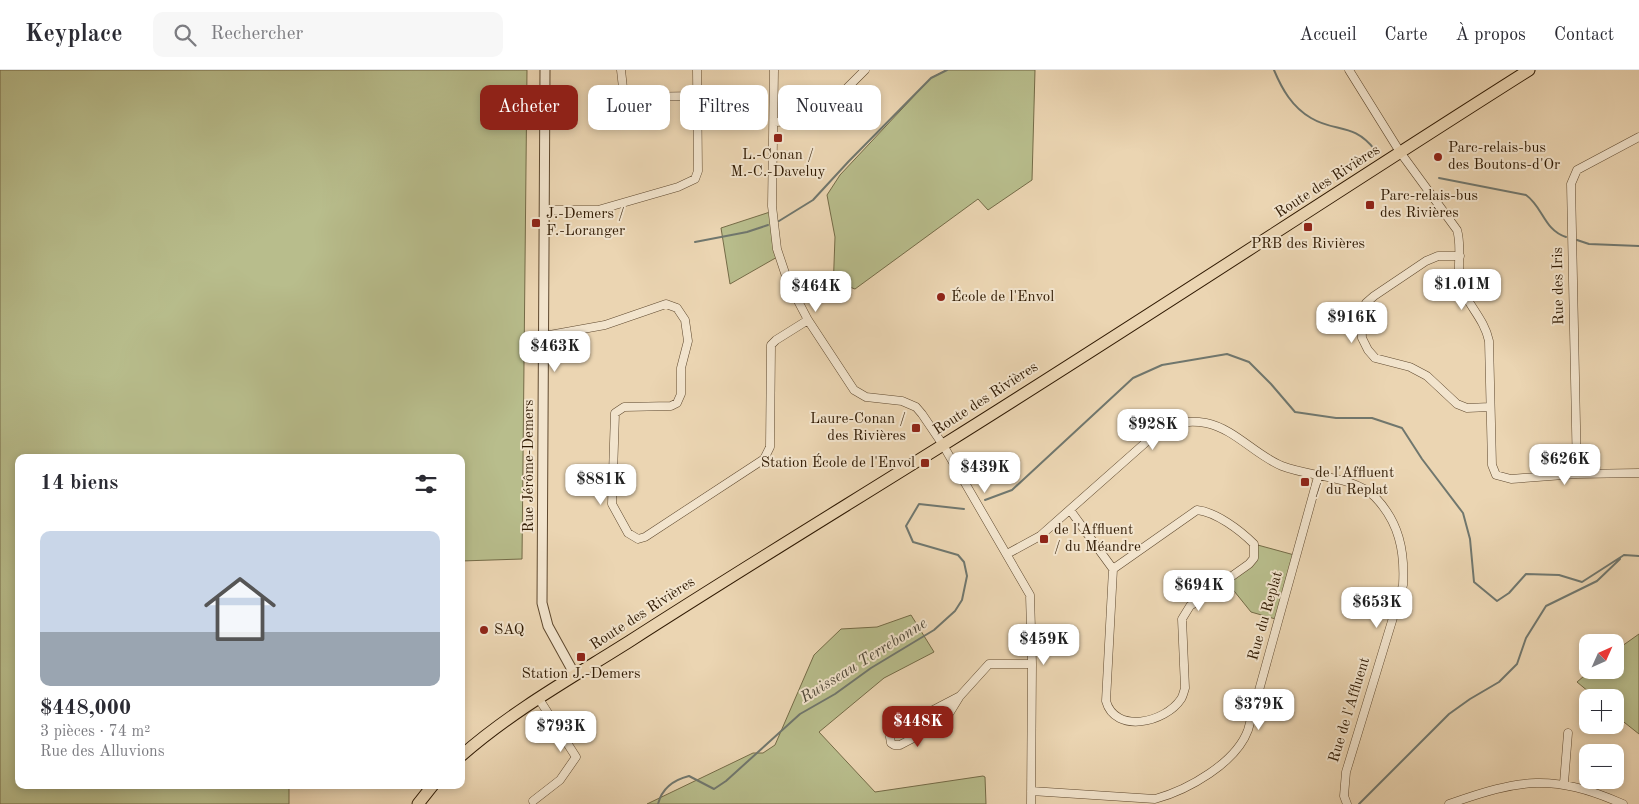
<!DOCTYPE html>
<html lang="fr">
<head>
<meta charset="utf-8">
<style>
	body { margin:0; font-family:"Old Standard TT",serif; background:#f7f7f7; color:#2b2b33; height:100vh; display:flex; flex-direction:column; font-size:19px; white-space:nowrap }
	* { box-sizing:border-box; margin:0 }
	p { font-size:16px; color:#7c7c81 }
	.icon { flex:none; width:28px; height:28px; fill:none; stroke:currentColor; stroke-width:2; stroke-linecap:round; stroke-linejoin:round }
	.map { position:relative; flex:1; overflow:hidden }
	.panel { position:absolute; left:15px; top:384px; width:450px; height:335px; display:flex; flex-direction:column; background:#fff; border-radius:10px; box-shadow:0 2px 8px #0003 }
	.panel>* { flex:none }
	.guide { position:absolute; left:480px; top:15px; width:475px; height:45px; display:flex; gap:10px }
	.needle { width:32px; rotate:45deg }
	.controls { position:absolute; left:1579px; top:564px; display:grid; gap:10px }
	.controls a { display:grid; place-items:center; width:45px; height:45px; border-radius:10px; background:#fff; box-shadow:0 2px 8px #0003; font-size:25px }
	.price { position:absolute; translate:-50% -42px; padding:0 11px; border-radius:10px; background:#fff; color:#222; font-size:16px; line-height:32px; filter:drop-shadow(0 1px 2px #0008) }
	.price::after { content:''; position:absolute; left:50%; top:30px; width:15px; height:11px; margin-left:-8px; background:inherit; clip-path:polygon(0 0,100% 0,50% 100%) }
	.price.selected { background:#8f2418; color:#fff }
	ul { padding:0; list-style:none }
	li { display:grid; align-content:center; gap:10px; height:265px; padding:0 25px }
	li+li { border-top:1px solid #e1e1e2 }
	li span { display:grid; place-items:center; height:155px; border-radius:10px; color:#555 }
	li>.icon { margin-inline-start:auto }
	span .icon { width:90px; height:90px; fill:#fffc; stroke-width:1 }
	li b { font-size:21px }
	h2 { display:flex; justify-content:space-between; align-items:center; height:60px; padding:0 25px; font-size:21px }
	.chip { padding:0 18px; border-radius:10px; background:#fff; box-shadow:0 2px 8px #0003; font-size:18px; line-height:45px }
	.chip.selected { background:#8f2418; color:#fff }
	header { display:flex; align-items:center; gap:30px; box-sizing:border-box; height:70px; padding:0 25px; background:#fff; border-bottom:1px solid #e1e1e2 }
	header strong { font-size:24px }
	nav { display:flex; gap:28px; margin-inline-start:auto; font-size:18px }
	.search { width:350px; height:45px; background:#f7f7f7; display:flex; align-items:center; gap:12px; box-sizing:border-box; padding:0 18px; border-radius:10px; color:#7c7c81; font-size:19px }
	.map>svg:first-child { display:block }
</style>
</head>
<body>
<header>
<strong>Keyplace</strong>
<div class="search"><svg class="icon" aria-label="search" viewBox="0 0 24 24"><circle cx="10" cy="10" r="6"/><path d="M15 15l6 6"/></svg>Rechercher</div>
<nav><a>Accueil</a><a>Carte</a><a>À propos</a><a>Contact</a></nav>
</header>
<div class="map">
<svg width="1639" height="734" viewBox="0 0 1639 734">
	<rect width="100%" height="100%" fill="#ebd5b2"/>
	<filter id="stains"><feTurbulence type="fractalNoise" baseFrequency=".004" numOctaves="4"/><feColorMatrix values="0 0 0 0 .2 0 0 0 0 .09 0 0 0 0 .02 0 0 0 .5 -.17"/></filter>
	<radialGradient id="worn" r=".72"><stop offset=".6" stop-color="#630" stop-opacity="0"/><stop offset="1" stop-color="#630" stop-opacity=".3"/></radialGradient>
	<path fill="#b8bd8c" stroke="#746b47" d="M0,0H527L522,489L461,491V388H19V715H289V734H0Z
		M946,0H1035L1032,110L988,140L978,129L855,219L847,216L833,222L835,167L827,125L840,105L931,8Z
		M773,141L779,186L730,214L721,158Z
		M1254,474L1298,486L1279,550L1251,542L1226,511L1249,494Z
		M911,545L934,582L884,608L819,662L875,722L983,706L985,707L986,734H647L753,683H763L775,675L814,585L841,559L877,557Z
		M1639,564V664L1615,645V628L1595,627L1577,612L1591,600H1615V581Z"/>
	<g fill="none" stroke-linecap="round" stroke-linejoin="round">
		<path stroke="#70776e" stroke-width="2" d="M1274,0C1282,19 1292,37 1311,48C1336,63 1353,52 1375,80
			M1439,108L1526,125C1543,137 1544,160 1566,167
			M779,151L813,130L849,91L931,8L947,0
			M1577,170L1589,174L1639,176
			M695,172L747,162L768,155
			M985,430L1012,420L1133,308L1162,295L1227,284L1249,292L1271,314L1295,342L1336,348H1372L1402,358L1422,389L1463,443L1470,469L1474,512L1497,531L1509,523L1526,504L1559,505L1582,512L1624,485
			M1624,485L1639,486
			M658,734C662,718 673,710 689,706L714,719L726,711L800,644L835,624L871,598L934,560L955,541L962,530L967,506L964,492L958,485L913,472L906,456L919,434L964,439
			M1359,734L1449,644L1470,629L1499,612L1517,594L1526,568L1546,536L1597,511L1620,489"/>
		<g stroke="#5e482e" stroke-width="9">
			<path id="minor" d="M621,0L623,18L634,27L697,26
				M774,0L772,136L777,179L788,212L808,250L854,320L866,327L902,331L916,337L922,344L943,375L1030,525L1032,594L1031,734
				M1349,0L1400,82L1457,160C1463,179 1455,201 1462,219C1470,237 1485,251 1489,271L1492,395L1496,405L1511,409L1577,404L1639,403
				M774,52L808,51L817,48L865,0
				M544,140H598L678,117L695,109L698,101L697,0
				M1460,186H1438L1426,191L1374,226L1366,233L1361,245L1362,268L1368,280L1375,288L1410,297L1427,306L1457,334L1467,338L1490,337
				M544,266L605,255L666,234L677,238L685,250L688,271L681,298V324L677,333L671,336L624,337L615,343L612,434L628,463L638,469L645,467L764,389L770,377L771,275L776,270L808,250
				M1577,404L1571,114L1577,100L1639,67
				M1070,440L1113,499L1197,440C1216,442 1240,460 1254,474V488L1249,494L1190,536L1182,549L1185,618C1184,621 1183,626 1181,629C1165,653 1115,664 1106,631L1113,499
				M1007,484L1040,466L1153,366C1170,354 1185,349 1206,353C1235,359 1255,385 1282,396C1310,407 1354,406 1375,427C1399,452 1405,481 1403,515L1346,702L1344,726L1347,734
				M960,626L893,661L890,667L891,673L894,675H900L944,652L960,626L989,594H1032
				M1564,713L1568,663
				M1031,721L1155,729C1188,720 1236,693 1248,660L1318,407
				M533,731L560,710L576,687L539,629
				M1449,734C1520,709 1552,703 1623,734"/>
		</g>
		<g stroke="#5e482e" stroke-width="11">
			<path id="tertiary" d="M545,0L542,533L548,556L575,605"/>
		</g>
		<g stroke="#2f1902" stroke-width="13">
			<path id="primary" d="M461,686C512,641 573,607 630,571C734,504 839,440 943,375C1140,252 1333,124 1529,0
				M418,734L433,715"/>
		</g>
		<use href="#minor" stroke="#f2e4cd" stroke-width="8"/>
		<use href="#tertiary" stroke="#f2e4cd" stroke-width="9"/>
		<use href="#primary" stroke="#ebd5b2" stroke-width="11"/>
	</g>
	<g fill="#8f2418" stroke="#f2e4cd" stroke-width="2">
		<rect x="773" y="63" width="10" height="10" rx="2.5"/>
		<circle cx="1438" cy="87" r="5"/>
		<rect x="1365" y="130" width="10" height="10" rx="2.5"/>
		<rect x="531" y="148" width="10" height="10" rx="2.5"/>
		<rect x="1303" y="152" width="10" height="10" rx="2.5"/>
		<circle cx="941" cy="227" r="5"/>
		<rect x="911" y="353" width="10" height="10" rx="2.5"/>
		<rect x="920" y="388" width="10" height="10" rx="2.5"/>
		<rect x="1300" y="407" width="10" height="10" rx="2.5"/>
		<rect x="1039" y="464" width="10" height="10" rx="2.5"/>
		<circle cx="484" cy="560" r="5"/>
		<rect x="576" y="582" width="10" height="10" rx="2.5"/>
	</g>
	<g text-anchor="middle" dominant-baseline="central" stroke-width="4" stroke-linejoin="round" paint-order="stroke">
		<g font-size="15" fill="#2f1902" stroke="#f2e4cd" text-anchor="start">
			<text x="1448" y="78">Parc-relais-bus<tspan x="1448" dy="17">des Boutons-d'Or</tspan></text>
			<text x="778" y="85" text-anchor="middle">L.-Conan /<tspan x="778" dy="17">M.-C.-Daveluy</tspan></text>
			<text x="1380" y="126">Parc-relais-bus<tspan x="1380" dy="17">des Rivières</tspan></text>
			<text x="546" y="144">J.-Demers /<tspan x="546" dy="17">F.-Loranger</tspan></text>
			<text x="1308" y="174" text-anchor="middle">PRB des Rivières</text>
			<text x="951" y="227">École de l'Envol</text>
			<text x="906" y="349" text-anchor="end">Laure-Conan /<tspan x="906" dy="17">des Rivières</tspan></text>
			<text x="915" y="393" text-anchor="end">Station École de l'Envol</text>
			<text x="1315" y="403">de l'Affluent<tspan x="1315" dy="17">/ du Replat</tspan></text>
			<text x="1054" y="460">de l'Affluent<tspan x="1054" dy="17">/ du Méandre</tspan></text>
			<text x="494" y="560">SAQ</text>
			<text x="581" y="604" text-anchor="middle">Station J.-Demers</text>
		</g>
		<g font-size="15" fill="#2f1902" stroke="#f2e4cd">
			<text transform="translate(1328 112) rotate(-33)">Route des Rivières</text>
			<text transform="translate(1559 216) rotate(-91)">Rue des Iris</text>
			<text transform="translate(986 329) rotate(-33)">Route des Rivières</text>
			<text transform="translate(529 396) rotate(-90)">Rue Jérôme-Demers</text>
			<text transform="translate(643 544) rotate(-33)">Route des Rivières</text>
			<text transform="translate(1266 546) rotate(-74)">Rue du Replat</text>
			<text transform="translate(1350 640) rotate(-73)">Rue de l'Affluent</text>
		</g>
		<g font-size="16" font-style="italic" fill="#4f4838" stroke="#f2e4cd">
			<text transform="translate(864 591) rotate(-32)">Ruisseau Terrebonne</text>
		</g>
	</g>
	<rect width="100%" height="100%" filter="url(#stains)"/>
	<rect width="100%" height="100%" fill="url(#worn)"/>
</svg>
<div class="controls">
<a><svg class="needle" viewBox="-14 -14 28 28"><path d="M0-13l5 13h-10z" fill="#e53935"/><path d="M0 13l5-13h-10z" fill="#7c7c81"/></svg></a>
<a>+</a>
<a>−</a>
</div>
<b class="price" style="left:1462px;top:241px">$1.01M</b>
<b class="price" style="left:816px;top:243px">$464K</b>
<b class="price" style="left:1352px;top:274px">$916K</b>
<b class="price" style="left:555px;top:303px">$463K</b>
<b class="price" style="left:1153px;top:381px">$928K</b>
<b class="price" style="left:1565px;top:416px">$626K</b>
<b class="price" style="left:985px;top:424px">$439K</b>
<b class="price" style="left:601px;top:436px">$881K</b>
<b class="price" style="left:1199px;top:542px">$694K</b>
<b class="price" style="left:1377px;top:559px">$653K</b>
<b class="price" style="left:1044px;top:596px">$459K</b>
<b class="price" style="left:1259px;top:661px">$379K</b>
<b class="price selected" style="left:918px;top:678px">$448K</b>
<b class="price" style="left:561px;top:683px">$793K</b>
<div class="guide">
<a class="chip selected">Acheter</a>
<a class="chip">Louer</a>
<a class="chip">Filtres</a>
<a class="chip">Nouveau</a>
</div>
<section class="panel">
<h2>14 biens<svg class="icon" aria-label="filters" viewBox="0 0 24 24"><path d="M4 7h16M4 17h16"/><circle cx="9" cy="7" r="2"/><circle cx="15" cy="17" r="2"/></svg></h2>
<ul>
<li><span style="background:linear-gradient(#c9d6e8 65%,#9aa5b1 0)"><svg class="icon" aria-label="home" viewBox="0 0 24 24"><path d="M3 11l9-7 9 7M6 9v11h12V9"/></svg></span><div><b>$448,000</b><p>3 pièces · 74 m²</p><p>Rue des Alluvions</p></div></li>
</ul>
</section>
</div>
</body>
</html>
